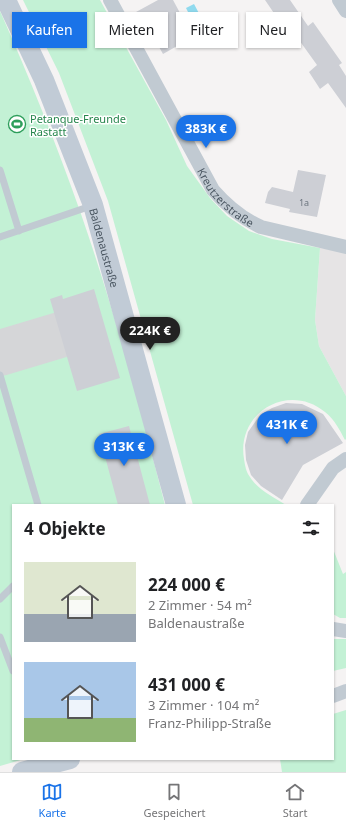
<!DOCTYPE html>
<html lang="de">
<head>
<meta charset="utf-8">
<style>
	body { margin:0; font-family:"Noto Sans",sans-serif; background:#f6f6f6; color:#202124; height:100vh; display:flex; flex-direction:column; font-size:15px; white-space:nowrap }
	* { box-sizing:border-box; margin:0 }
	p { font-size:13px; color:#757577 }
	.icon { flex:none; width:22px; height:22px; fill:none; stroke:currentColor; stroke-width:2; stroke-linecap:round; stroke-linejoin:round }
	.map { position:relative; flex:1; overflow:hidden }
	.side { position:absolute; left:12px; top:504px; width:322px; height:256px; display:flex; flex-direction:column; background:#fff; border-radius:0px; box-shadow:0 1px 3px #0004 }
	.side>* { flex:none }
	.banner { position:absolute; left:12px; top:12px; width:322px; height:36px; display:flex; gap:8px }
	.price { position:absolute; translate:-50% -34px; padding:0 9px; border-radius:14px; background:#1a73e8; color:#fff; font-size:13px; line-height:26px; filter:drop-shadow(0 1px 2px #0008) }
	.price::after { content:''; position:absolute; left:50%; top:24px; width:12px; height:9px; margin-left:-6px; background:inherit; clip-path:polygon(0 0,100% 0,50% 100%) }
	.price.active { background:#222; color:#fff }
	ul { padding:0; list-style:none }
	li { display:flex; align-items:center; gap:12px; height:100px; padding:0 12px }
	li span { display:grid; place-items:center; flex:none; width:112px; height:80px; border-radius:0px; color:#555 }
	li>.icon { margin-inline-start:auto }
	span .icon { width:48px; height:48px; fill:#fffc; stroke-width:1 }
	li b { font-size:17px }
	h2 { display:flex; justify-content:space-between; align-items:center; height:48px; padding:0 12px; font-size:17px }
	.tag { padding:0 14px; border-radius:0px; background:#fff; box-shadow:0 1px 3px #0004; font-size:14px; line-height:36px }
	.tag.active { background:#1a73e8; color:#fff }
	.menu { display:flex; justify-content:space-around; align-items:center; height:56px; border-top:1px solid #e0e0e0; background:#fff; font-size:11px; color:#757577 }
	.menu a { display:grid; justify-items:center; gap:2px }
	.menu .active { color:#1a73e8 }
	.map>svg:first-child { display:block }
</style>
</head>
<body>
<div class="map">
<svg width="346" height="772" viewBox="0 0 346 772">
	<rect width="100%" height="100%" fill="#f5f3f3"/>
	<path fill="#e6e4e5" d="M320,248L346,252V396L319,346L315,320Z"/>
	<path fill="#c3f1d5" d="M23,0H100L166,120L187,166L210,198L227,216L249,231L272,239L320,248L315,320L319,346L346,396V439L345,440C339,429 335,420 325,412C289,382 236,412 244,459C245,465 246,472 250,477C257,489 274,497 286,505H193L108,201L59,73Z
		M0,11C29,77 57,145 81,214C114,309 140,407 165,505H13V759H24L0,766Z
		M333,549L343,574L346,572V618H340L333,614Z
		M333,639H346V668L333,671Z
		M346,710V772H282L280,759H333V714Z"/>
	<path fill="#90daee" d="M194,4L202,19L194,24L186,8Z"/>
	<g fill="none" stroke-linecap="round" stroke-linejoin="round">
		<path stroke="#d5d6d8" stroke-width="46" d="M0,353L60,335"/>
	</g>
	<path fill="#cdcfd5" d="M158,0H173L193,37L163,54L146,24L143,26L136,12Z
		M265,0H290L308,26L313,22L342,63L339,65L346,76V108L328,83L320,89L309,72L317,65L284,19L280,22Z
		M298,170L326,175L317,217L289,212L290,209L265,203L268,192L272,187L293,192Z
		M94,289L120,378L77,391L50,299L62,295L63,299Z
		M286,403L302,404L323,414L343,443L303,465L282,500L261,486L251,475L246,460L245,445L248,432L260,415L272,408Z
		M129,426L150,505H118L99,434Z"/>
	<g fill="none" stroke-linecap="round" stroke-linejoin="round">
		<path stroke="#c1cad2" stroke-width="7" d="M0,170L19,231
			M0,237L91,206
			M0,375L38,505
			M0,599L13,586
			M0,637L13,671"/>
		<g stroke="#c1cad2" stroke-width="14">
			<path id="s1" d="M110,0L213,190C227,206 241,218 261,227L346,247"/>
			<path d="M339,0L346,11"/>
			<path d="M307,505L333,468L346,459"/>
			<path d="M333,629L346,631"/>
			<path d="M333,696L346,691"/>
		</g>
		<g stroke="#c1cbd6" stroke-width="20">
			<path id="s2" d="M6,0L44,80L93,205L176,505"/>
			<path d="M22,772L70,759"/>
		</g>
	</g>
	<defs>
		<g id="stadium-ring" transform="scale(0.9)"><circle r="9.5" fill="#fff" stroke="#2e9e5b" stroke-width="1.5"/><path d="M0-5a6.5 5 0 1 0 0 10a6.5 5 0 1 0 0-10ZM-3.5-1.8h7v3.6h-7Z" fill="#2e9e5b"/></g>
	</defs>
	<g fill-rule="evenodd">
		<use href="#stadium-ring" x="17" y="124"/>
	</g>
	<g text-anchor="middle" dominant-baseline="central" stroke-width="3" stroke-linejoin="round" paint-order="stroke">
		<g font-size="9" fill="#6b747e">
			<text x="304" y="202">1a</text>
		</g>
		<g font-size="11" fill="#27864d" stroke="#fff" text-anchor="start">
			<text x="30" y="118">Petanque-Freunde<tspan x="30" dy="13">Rastatt</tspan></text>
		</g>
		<g font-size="11" fill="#4a5661" stroke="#fff">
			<text stroke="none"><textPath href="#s1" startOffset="230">Kreutzerstraße</textPath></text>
			<text stroke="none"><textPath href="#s2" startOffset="267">Baldenaustraße</textPath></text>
		</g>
	</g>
</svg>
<b class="price" style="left:206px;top:149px">383K €</b>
<b class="price active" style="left:150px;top:351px">224K €</b>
<b class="price" style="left:287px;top:445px">431K €</b>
<b class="price" style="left:124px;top:467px">313K €</b>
<div class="banner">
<a class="tag active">Kaufen</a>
<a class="tag">Mieten</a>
<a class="tag">Filter</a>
<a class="tag">Neu</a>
</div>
<section class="side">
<h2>4 Objekte<svg class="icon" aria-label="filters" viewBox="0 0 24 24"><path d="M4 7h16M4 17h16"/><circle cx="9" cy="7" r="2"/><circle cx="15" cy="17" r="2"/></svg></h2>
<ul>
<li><span style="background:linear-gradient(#dfe7d0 65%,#9aa5b1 0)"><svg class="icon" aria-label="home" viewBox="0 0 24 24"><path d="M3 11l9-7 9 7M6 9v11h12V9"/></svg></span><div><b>224 000 €</b><p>2 Zimmer · 54 m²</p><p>Baldenaustraße</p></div></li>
<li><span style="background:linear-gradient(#a9c7e8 70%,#8fb573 0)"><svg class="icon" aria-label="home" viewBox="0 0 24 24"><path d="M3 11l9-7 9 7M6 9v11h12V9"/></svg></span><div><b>431 000 €</b><p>3 Zimmer · 104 m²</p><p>Franz-Philipp-Straße</p></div></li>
</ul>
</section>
</div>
<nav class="menu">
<a class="active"><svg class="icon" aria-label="map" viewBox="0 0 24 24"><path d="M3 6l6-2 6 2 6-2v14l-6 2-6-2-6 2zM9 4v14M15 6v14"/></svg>Karte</a>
<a><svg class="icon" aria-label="saved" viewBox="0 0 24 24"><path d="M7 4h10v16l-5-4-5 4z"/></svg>Gespeichert</a>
<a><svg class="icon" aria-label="home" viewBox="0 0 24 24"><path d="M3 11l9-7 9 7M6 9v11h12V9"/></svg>Start</a>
</nav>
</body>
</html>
